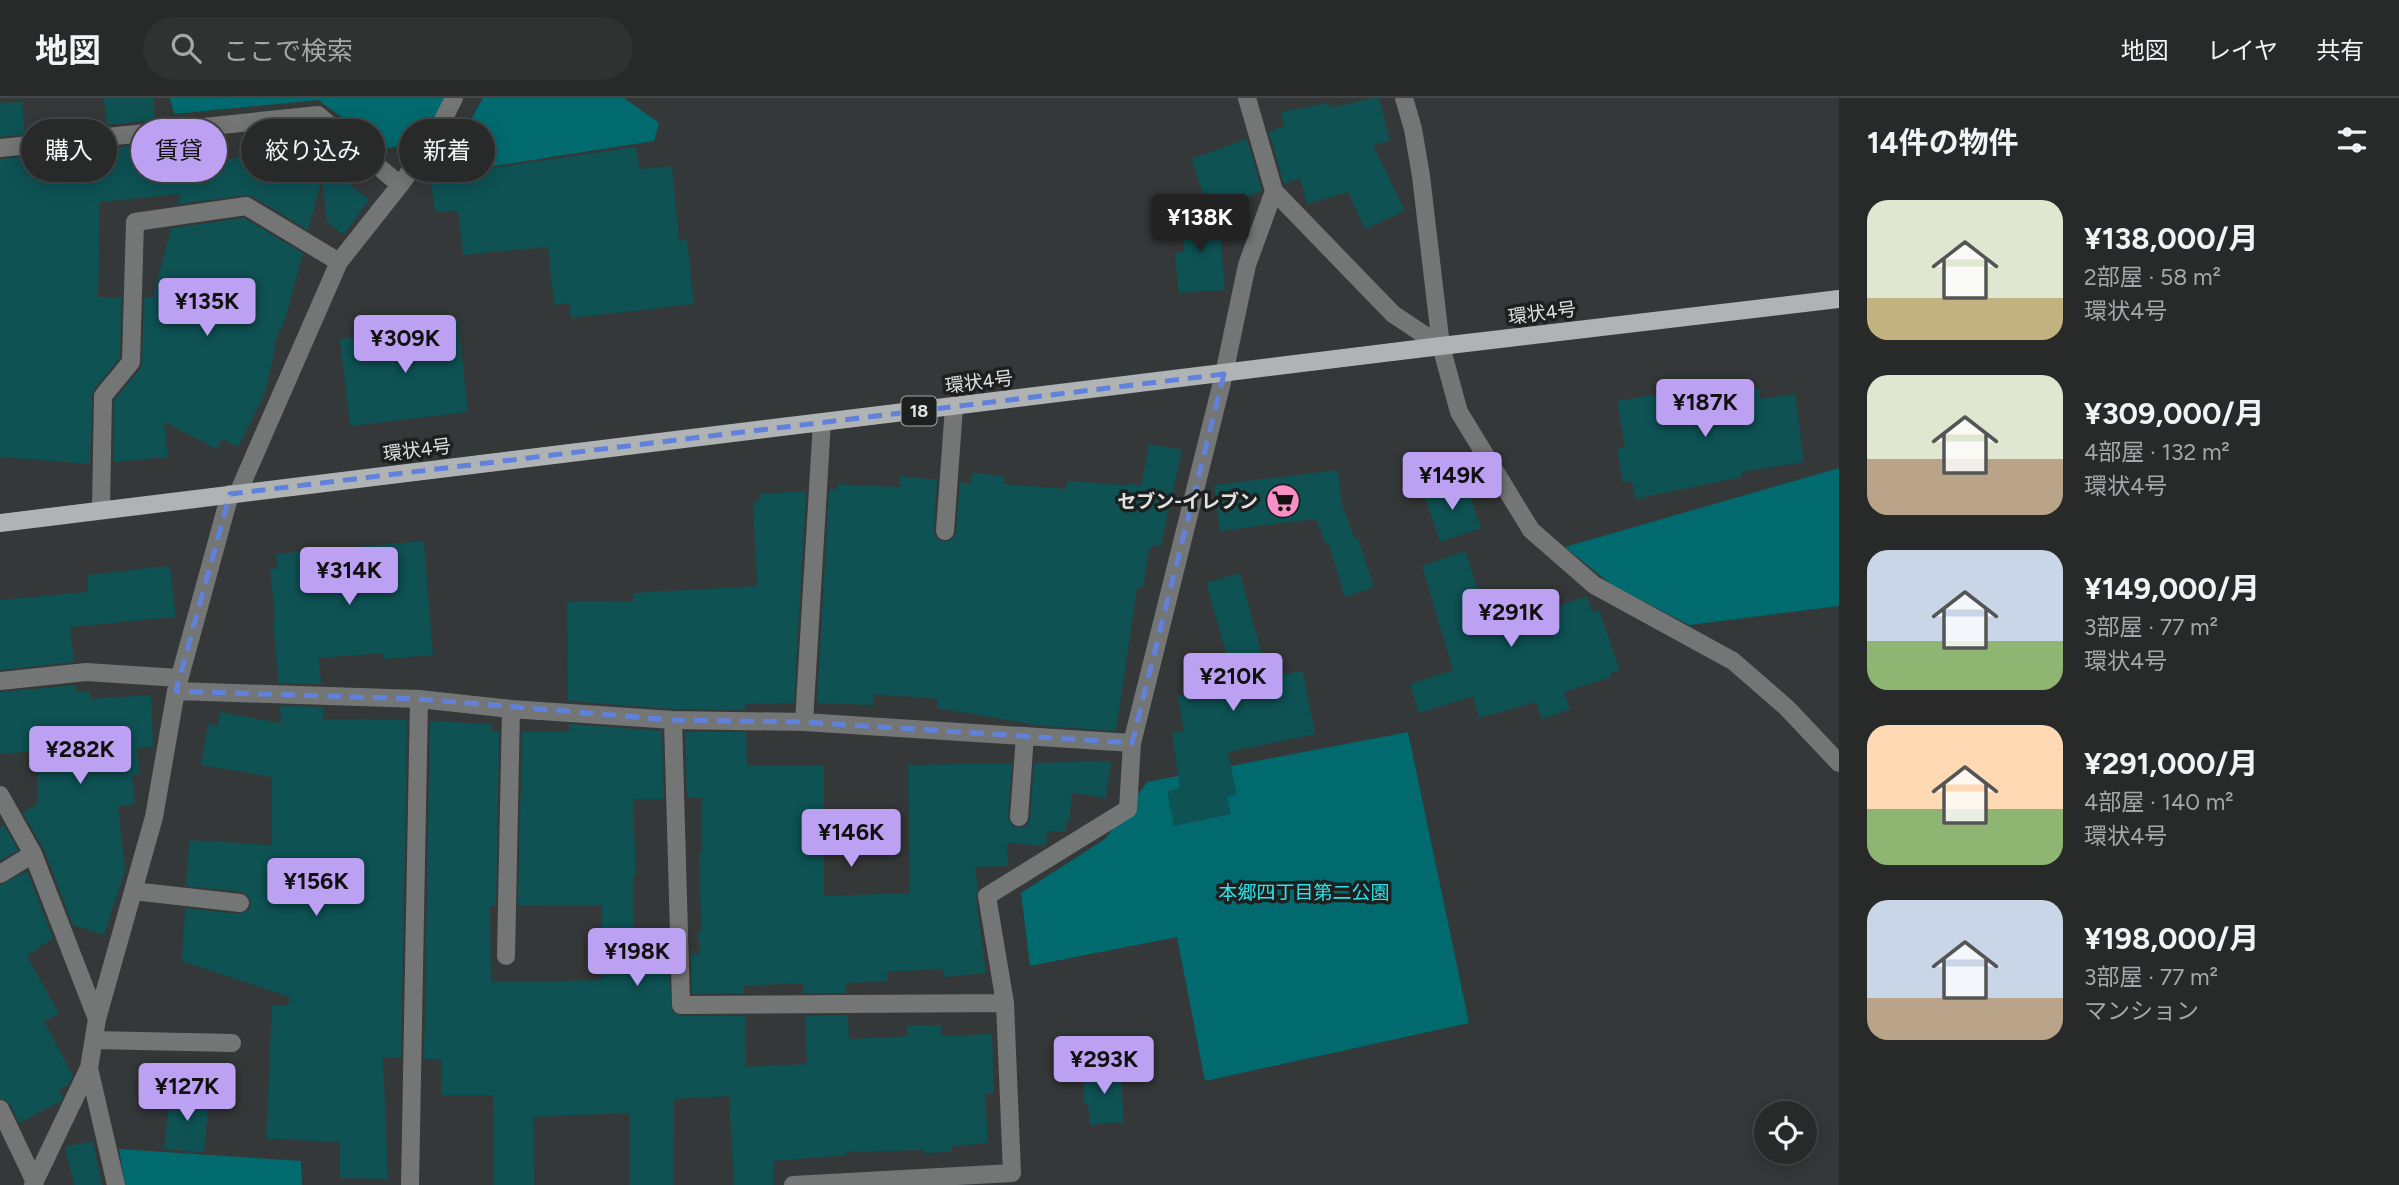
<!DOCTYPE html>
<html lang="ja">
<head>
<meta charset="utf-8">
<style>
	body { margin:0; font-family:Figtree,"Noto Sans JP",sans-serif; background:#303232; color:#f1f3f6; height:100vh; display:flex; flex-direction:column; font-size:26px; white-space:nowrap }
	* { box-sizing:border-box; margin:0 }
	p { font-size:23px; color:#a5a7a8 }
	.icon { flex:none; width:38px; height:38px; fill:none; stroke:currentColor; stroke-width:2; stroke-linecap:round; stroke-linejoin:round }
	.map { position:relative; flex:1; overflow:hidden }
	.side { display:flex; flex-direction:column; background:#282a2a; width:560px }
	.side>* { flex:none }
	.guide { position:absolute; left:21px; top:21px; width:665px; height:63px; display:flex; gap:14px }
	.controls { position:absolute; left:1754px; top:1003px; display:grid; gap:14px }
	.controls a { display:grid; place-items:center; width:63px; height:63px; border-radius:50%; background:#282a2a; box-shadow:0 4px 18px #0003,0 0 0 2px #444647; font-size:35px }
	.price { position:absolute; translate:-50% -60px; padding:0 16px; border-radius:7px; background:#bca0f2; color:#111; font-size:23px; line-height:46px; filter:drop-shadow(0 2px 4px #0008) }
	.price::after { content:''; position:absolute; left:50%; top:42px; width:21px; height:16px; margin-left:-10px; background:inherit; clip-path:polygon(0 0,100% 0,50% 100%) }
	.price.selected { background:#222; color:#fff }
	ul { padding:0; list-style:none }
	li { display:flex; align-items:center; gap:21px; height:175px; padding:0 28px }
	li span { display:grid; place-items:center; flex:none; width:196px; height:140px; border-radius:21px; color:#555 }
	li>.icon { margin-inline-start:auto }
	span .icon { width:84px; height:84px; fill:#fffc; stroke-width:1 }
	li b { font-size:30px }
	h2 { display:flex; justify-content:space-between; align-items:center; height:84px; padding:0 28px; font-size:30px }
	.chip { padding:0 24px; border-radius:32px; background:#282a2a; box-shadow:0 4px 18px #0003,0 0 0 2px #444647; font-size:24px; line-height:63px }
	.chip.selected { background:#bca0f2; color:#111 }
	header { display:flex; align-items:center; gap:42px; box-sizing:border-box; height:98px; padding:0 35px; background:#282a2a; border-bottom:2px solid #444647 }
	header strong { font-size:33px }
	nav { display:flex; gap:38px; margin-inline-start:auto; font-size:24px }
	.search { width:490px; height:63px; background:#303232; display:flex; align-items:center; gap:18px; box-sizing:border-box; padding:0 24px; border-radius:38px; color:#a5a7a8; font-size:26px }
	main { display:flex; flex:1; min-height:0 }
	.map>svg:first-child { display:block }
</style>
</head>
<body>
<header>
<strong>地図</strong>
<div class="search"><svg class="icon" aria-label="search" viewBox="0 0 24 24"><circle cx="10" cy="10" r="6"/><path d="M15 15l6 6"/></svg>ここで検索</div>
<nav><a>地図</a><a>レイヤ</a><a>共有</a></nav>
</header>
<main>
<div class="map">
<svg width="1839" height="1087" viewBox="0 0 1839 1087">
	<rect width="100%" height="100%" fill="#353838"/>
	<path fill="#006a6e" d="M170,0H446L426,42L386,51L318,2L174,16Z
		M483,0H624L659,25L654,43L461,73L455,50Z
		M1839,370V508L1689,527L1612,487L1565,449Z
		M1408,634L1469,925L1205,983L1177,839L1030,868L1021,795L1105,741L1147,684Z
		M119,1051L301,1063L302,1087H125Z"/>
	<path fill="#0e5254" d="M104,0H153L155,22L107,27Z
		M1372,0H1379L1390,43L1373,47L1405,113L1365,131L1348,94L1307,106L1300,80L1284,86L1269,34L1284,28L1281,14L1329,5L1330,10Z
		M22,4L25,36L0,39V5Z
		M322,35L331,43L325,69L369,101L344,137L327,124L322,80L308,132L252,98L245,97L177,106L180,96L100,104L98,199H121L120,260L94,291L92,297L90,366L0,359V61L26,59L28,78L111,71L109,50L158,45L161,67L240,60L246,50L251,54L256,43L299,68Z
		M1247,41L1262,93L1209,112L1191,61Z
		M636,49L640,71L672,68L679,143L687,142L694,206L571,220L569,205L554,207L548,149L463,157L458,113L435,114L430,79Z
		M1218,113L1225,192L1179,195L1175,155L1184,154L1180,117Z
		M244,120L303,155L285,222L273,248H276L264,297L238,349L222,341L217,351L164,324L168,359L113,364L114,302L140,271L142,265L144,199H153L171,130Z
		M458,222L468,314L350,328L340,241L426,231L425,225Z
		M1759,290L1761,301L1795,296L1804,364L1741,374L1742,379L1635,401L1632,383L1623,385L1617,351L1625,349L1617,303L1658,296L1659,302L1726,291L1727,295Z
		M1149,346L1182,352L1161,447H1152L1151,452L1149,451L1143,490H1137L1116,633L1043,628L937,610L939,601L873,596V607L817,605L829,392L838,391V386L899,389L900,378L937,382L934,433L938,442L945,444L954,440L956,434L960,384L971,386L972,375L1004,378L1003,386L1066,391L1067,383L1127,387L1128,385L1141,388Z
		M1338,372L1342,406L1355,441L1358,440L1374,489L1345,499L1328,444L1325,445L1316,421L1220,433L1214,387Z
		M1455,385L1456,389L1466,386L1481,430L1440,444L1424,396Z
		M806,393L794,605L745,606V612L673,611L568,603L567,504L633,503V495L757,488L753,403H759V396Z
		M424,443L433,557L384,561V555L319,560L321,586L278,585L273,520H275L270,471L277,470L276,456Z
		M1465,453L1491,531L1587,498L1592,514L1599,512L1620,572L1610,575L1611,579L1564,594L1570,611L1542,621L1536,604L1479,620L1473,598L1419,615L1410,586L1453,572L1422,468Z
		M170,468L176,519L70,529L74,564L0,572V502L88,494L87,477Z
		M1240,475L1268,579L1303,573L1315,636L1228,654L1237,697L1227,699L1231,716L1174,728L1167,693L1180,690L1172,635L1184,633L1178,598L1236,589L1206,485Z
		M76,587V594H90V601L151,597L153,649L137,650L140,676L132,677L135,706L118,708L125,772L104,837L73,827L44,752L23,715L38,705L36,653L0,656V594Z
		M280,608L323,609V621L407,622L401,960L383,959L388,1081L340,1080V1044L266,1041L272,907L288,908L290,899L182,863L185,810L239,816L249,812L251,806L250,800L242,794L186,788L189,742L272,747V679L201,667L208,626L218,628L220,614L281,625Z
		M430,623L491,626V634H499L496,808H490L491,884L602,882V807L518,808L522,634L569,633V626L662,633L664,701H633L636,777L633,778V858L668,857L672,913L681,918H745L746,969L807,966L805,918L848,917L849,941L907,938V928L941,927V938L992,936L994,996H985L988,1045L952,1048V1054L924,1055V1052L846,1054L847,1057L773,1063V1087H734L729,998L674,1001L673,1087H629L630,1015L533,1019L534,1087H494L493,997H441L442,962L424,961Z
		M685,634H746L747,667H824V798L910,795L908,667L1012,665L1008,719L1012,728L1019,730L1028,726L1030,721L1034,665L1111,663L1106,700L1072,695L1069,724L1066,723V734L1047,733L1046,748L1007,745L1008,768L975,769L978,792L976,800L986,875L944,879L943,871L887,874L888,883L846,885V895H803V885L744,888V895L692,896L691,856H700L698,833H701L699,755H702V700H687Z
		M4,727L18,752L0,763V730Z
		M27,773L53,840L27,858L59,916L44,923L73,978L68,987L59,992L63,999L61,1003L19,1025L10,1006L0,1000V787Z
		M1120,970L1124,1024L1090,1027L1088,1006H1084L1083,972Z
		M170,996L209,1000L204,1054L164,1051Z
		M93,1043L102,1087H74L65,1049Z"/>
	<g fill="none" stroke-linecap="round" stroke-linejoin="round">
		<path stroke="#747676" stroke-width="18" d="M1247,0L1274,93L1393,216L1441,248
			M1404,0L1413,31L1421,78L1441,248L1459,314L1531,432L1594,487L1733,563L1787,610L1839,665
			M0,50L318,17L400,87
			M238,395L339,164L400,87L434,40L454,0
			M101,412L103,298L131,264L135,124L246,108L339,164
			M945,433L954,309
			M0,583L86,574L179,580
			M176,593L419,601L511,611L673,622L804,624L1132,645
			M673,622L681,907L1005,905L1012,1075L793,1087
			M804,624L822,324
			M0,697L33,756L97,921
			M1019,719L1025,638
			M0,776L33,756
			M133,793L240,805
			M506,858L511,611
			M1005,905L987,798L1128,711L1132,645L1224,276L1247,167L1274,93
			M94,942L232,945
			M89,970L116,1087
			M0,1011L35,1084
			M33,1087L89,970L97,921L154,719L176,593L230,396
			M410,1087L419,601"/>
		<path stroke="#b0b3b3" stroke-width="18" d="M0,425L1441,248L1839,201"/>
	</g>
	<path fill="none" stroke="#6182dc" stroke-width="5" stroke-dasharray="14 9" stroke-linejoin="round" d="M1224,276L1132,645L804,624L673,622L419,601L176,593L230,396Z"/>
	<defs>
		<g id="supermarket-disc" transform="scale(1.75)"><circle r="9.5" fill="#fa8fc7" stroke="#1e1f1f"/><path d="M-6-5.5h2.5l.6 2H6L4.5 2H-2.5L-4.4-4H-6ZM-1.5 3.2a1.3 1.3 0 1 0 .1 0ZM3 3.2a1.3 1.3 0 1 0 .1 0Z" fill="#111"/></g>
	</defs>
	<g fill-rule="evenodd">
		<use href="#supermarket-disc" x="1283" y="403"/>
	</g>
	<g text-anchor="middle" dominant-baseline="central" stroke-width="7" stroke-linejoin="round" paint-order="stroke">
		<rect fill="#1e1f1f" stroke="#a6a8a8" stroke-width="2" x="901.5" y="298.5" width="35" height="29" rx="5"/>
		<g font-size="18" font-weight="bold" fill="#e0e2e2">
			<text x="919" y="313">18</text>
		</g>
		<g font-size="19" fill="#e0e2e2" stroke="#1e1f1f">
			<text transform="translate(1542 215) rotate(-7)">環状4号</text>
			<text transform="translate(979 284) rotate(-7)">環状4号</text>
			<text transform="translate(417 352) rotate(-7)">環状4号</text>
		</g>
		<g font-size="19" font-weight="bold" fill="#e0e2e2" stroke="#1e1f1f" text-anchor="end">
			<text x="1258" y="403">セブン-イレブン</text>
		</g>
		<g font-size="19" fill="#2de2e8" stroke="#1e1f1f">
			<text x="1304" y="794">本郷四丁目第二公園</text>
		</g>
	</g>
</svg>
<div class="controls">
<a><svg class="icon" aria-label="locate" viewBox="0 0 24 24"><circle cx="12" cy="12" r="6"/><path d="M12 2v4M12 18v4M2 12h4M18 12h4"/></svg></a>
</div>
<b class="price selected" style="left:1200px;top:156px">¥138K</b>
<b class="price" style="left:207px;top:240px">¥135K</b>
<b class="price" style="left:405px;top:277px">¥309K</b>
<b class="price" style="left:1705px;top:341px">¥187K</b>
<b class="price" style="left:1452px;top:414px">¥149K</b>
<b class="price" style="left:349px;top:509px">¥314K</b>
<b class="price" style="left:1511px;top:551px">¥291K</b>
<b class="price" style="left:1233px;top:615px">¥210K</b>
<b class="price" style="left:80px;top:688px">¥282K</b>
<b class="price" style="left:851px;top:771px">¥146K</b>
<b class="price" style="left:316px;top:820px">¥156K</b>
<b class="price" style="left:637px;top:890px">¥198K</b>
<b class="price" style="left:1104px;top:998px">¥293K</b>
<b class="price" style="left:187px;top:1025px">¥127K</b>
<div class="guide">
<a class="chip">購入</a>
<a class="chip selected">賃貸</a>
<a class="chip">絞り込み</a>
<a class="chip">新着</a>
</div>
</div>
<section class="side">
<h2>14件の物件<svg class="icon" aria-label="filters" viewBox="0 0 24 24"><path d="M4 7h16M4 17h16"/><circle cx="9" cy="7" r="2"/><circle cx="15" cy="17" r="2"/></svg></h2>
<ul>
<li><span style="background:linear-gradient(#dfe7d0 70%,#c2b280 0)"><svg class="icon" aria-label="home" viewBox="0 0 24 24"><path d="M3 11l9-7 9 7M6 9v11h12V9"/></svg></span><div><b>¥138,000/月</b><p>2部屋 · 58 m²</p><p>環状4号</p></div></li>
<li><span style="background:linear-gradient(#dfe7d0 60%,#b9a48a 0)"><svg class="icon" aria-label="home" viewBox="0 0 24 24"><path d="M3 11l9-7 9 7M6 9v11h12V9"/></svg></span><div><b>¥309,000/月</b><p>4部屋 · 132 m²</p><p>環状4号</p></div></li>
<li><span style="background:linear-gradient(#c9d6e8 65%,#8fb573 0)"><svg class="icon" aria-label="home" viewBox="0 0 24 24"><path d="M3 11l9-7 9 7M6 9v11h12V9"/></svg></span><div><b>¥149,000/月</b><p>3部屋 · 77 m²</p><p>環状4号</p></div></li>
<li><span style="background:linear-gradient(#ffd9b3 60%,#8fb573 0)"><svg class="icon" aria-label="home" viewBox="0 0 24 24"><path d="M3 11l9-7 9 7M6 9v11h12V9"/></svg></span><div><b>¥291,000/月</b><p>4部屋 · 140 m²</p><p>環状4号</p></div></li>
<li><span style="background:linear-gradient(#c9d6e8 70%,#b9a48a 0)"><svg class="icon" aria-label="home" viewBox="0 0 24 24"><path d="M3 11l9-7 9 7M6 9v11h12V9"/></svg></span><div><b>¥198,000/月</b><p>3部屋 · 77 m²</p><p>マンション</p></div></li>
</ul>
</section>
</main>
</body>
</html>
